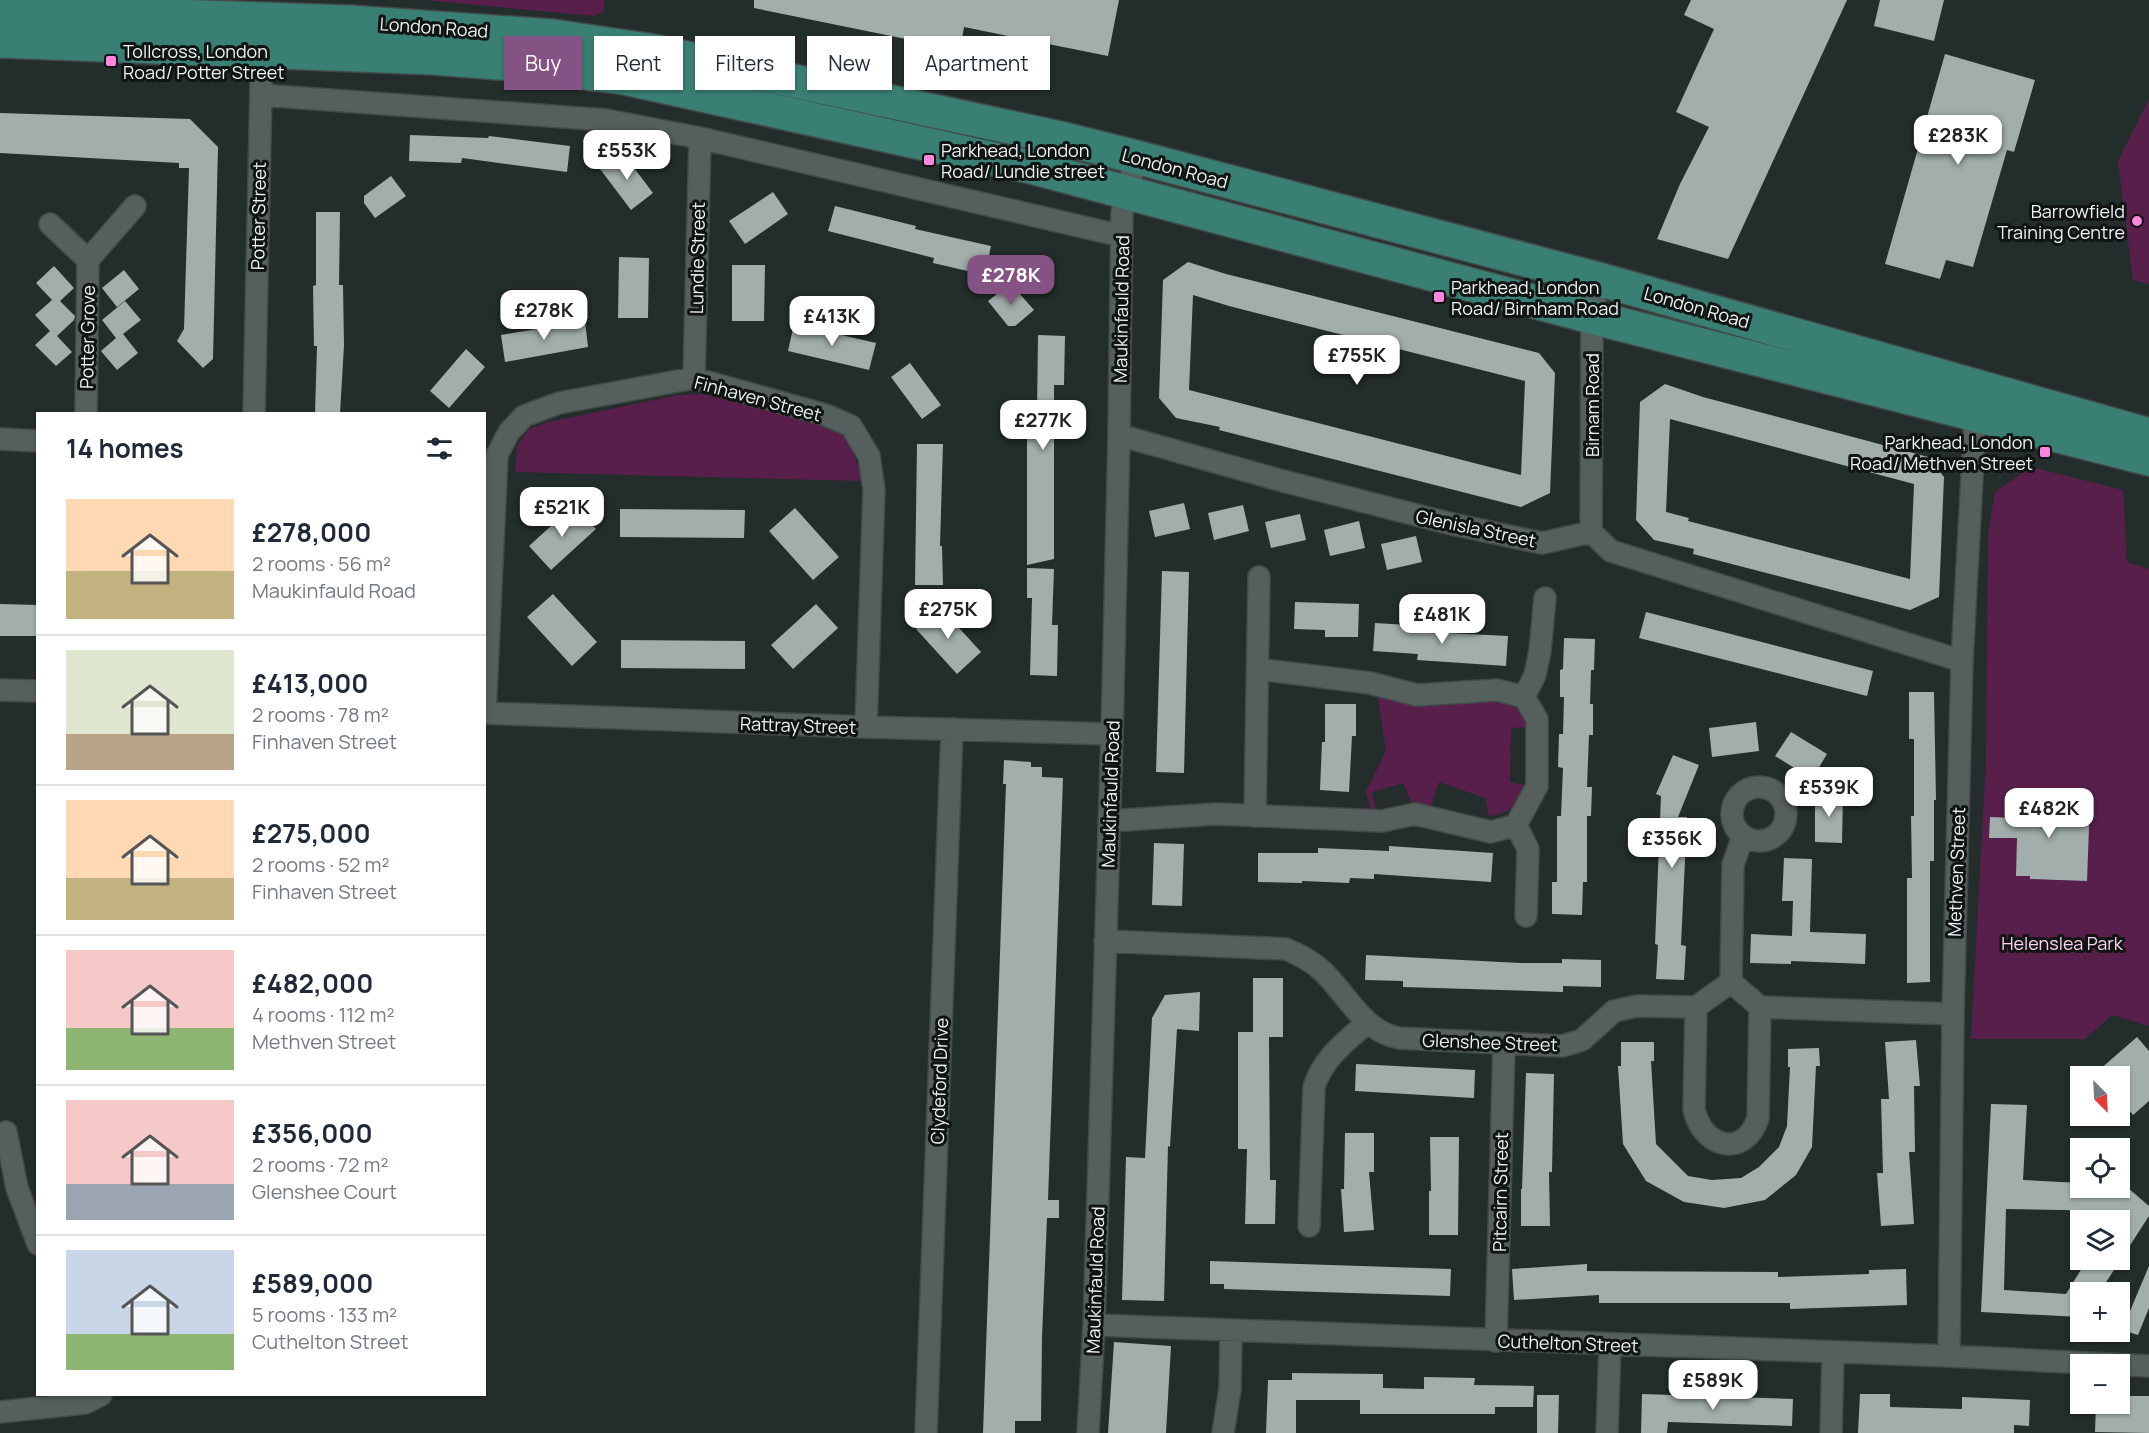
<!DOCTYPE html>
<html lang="en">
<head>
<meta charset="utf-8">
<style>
	body { margin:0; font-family:Manrope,sans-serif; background:#f6f6f7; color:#1f2937; height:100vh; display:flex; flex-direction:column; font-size:22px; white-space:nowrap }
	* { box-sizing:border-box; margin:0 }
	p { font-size:20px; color:#747a83 }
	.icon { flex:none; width:33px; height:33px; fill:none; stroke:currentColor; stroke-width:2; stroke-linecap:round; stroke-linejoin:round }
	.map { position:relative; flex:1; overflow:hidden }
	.panel { position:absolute; left:36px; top:412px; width:450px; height:984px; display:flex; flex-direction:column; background:#fff; border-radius:0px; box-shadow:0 2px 4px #0004 }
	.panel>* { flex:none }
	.hud { position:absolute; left:504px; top:36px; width:570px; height:54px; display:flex; gap:12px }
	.needle { width:39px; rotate:156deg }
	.tools { position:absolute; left:2070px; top:1066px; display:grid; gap:12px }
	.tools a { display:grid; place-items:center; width:60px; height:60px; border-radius:0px; background:#fff; box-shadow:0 2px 4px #0004; font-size:30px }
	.price { position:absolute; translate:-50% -51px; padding:0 14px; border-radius:12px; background:#fff; color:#222; font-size:20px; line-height:39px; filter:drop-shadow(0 2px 3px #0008) }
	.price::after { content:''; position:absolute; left:50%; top:36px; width:18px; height:14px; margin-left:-9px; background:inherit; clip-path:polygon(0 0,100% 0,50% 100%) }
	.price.selected { background:#845283; color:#fff }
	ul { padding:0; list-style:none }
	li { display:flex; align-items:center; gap:18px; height:150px; padding:0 30px }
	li+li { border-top:2px solid #e0e1e3 }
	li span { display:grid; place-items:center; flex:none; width:168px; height:120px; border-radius:0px; color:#555 }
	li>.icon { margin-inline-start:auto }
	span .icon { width:72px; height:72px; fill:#fffc; stroke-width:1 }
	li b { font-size:26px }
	h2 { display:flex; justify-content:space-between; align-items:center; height:72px; padding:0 30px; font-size:26px }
	.chip { padding:0 21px; border-radius:0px; background:#fff; box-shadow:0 2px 4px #0004; font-size:21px; line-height:54px }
	.chip.selected { background:#845283; color:#fff }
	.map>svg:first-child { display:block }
</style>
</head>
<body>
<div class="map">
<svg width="2149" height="1433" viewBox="0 0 2149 1433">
	<rect width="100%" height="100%" fill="#232d2b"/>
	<path fill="#591f4b" d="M424,0H604V11L594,16Z
		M2149,99V284L2133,280L2118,161Z
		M703,394L838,428L853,452L863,481L515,472L517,447L529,429L549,422L677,395Z
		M2031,467L2123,490L2127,562L2149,569V1026L2112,1015L2085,1039H1971L1986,760L1988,534L1995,492Z
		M1377,691L1431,699L1517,701L1523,711L1526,727L1511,728L1510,782L1524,785C1518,805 1510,813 1489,816L1485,798L1439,782L1431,806L1412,804L1403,783L1372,792L1376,810L1371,811L1366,792L1386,751Z"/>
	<path fill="#a2aeab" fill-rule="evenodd" d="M754,0H1119L1108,56L964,27L960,50L754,8Z
		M1691,0H1847L1728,259L1657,239L1680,184L1709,127L1676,112L1714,29L1684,15Z
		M1880,0H1944L1934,41L1874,26Z
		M1945,54L2035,80L2014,152L2007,150L1973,267L1946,260L1940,279L1885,264Z
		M0,113L190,119L218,147L213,359L203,368L177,341L184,329L189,168H179V163L0,153Z
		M410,135L488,138L489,136L570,146L567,172L462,158L461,163L409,161Z
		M622,152L653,193L631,210L600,169Z
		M391,176L406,196L375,218L364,203V196Z
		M773,192L788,214L745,244L729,221Z
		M835,206L916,226L915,229L991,246L985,275L933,263L934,258L828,231Z
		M316,212H340L339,285H343L344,345L340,414H315L317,346H314L313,286L316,285Z
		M619,257L649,258L648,318H618Z
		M1188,262L1226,274L1539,353L1555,373L1550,493L1521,507L1219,430L1220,427L1176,418L1159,398L1163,280ZM1193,295L1229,306L1525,381L1521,475L1189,390Z
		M732,265H765L764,321H732Z
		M54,266L74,288L60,301L75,316L74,320L57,336L72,352L56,366L35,345L50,331L35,315L52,300L36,283Z
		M124,270L139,289L117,307L102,288Z
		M1007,286H1013L1034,310L1015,326H1008L988,301Z
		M125,301L141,320L123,334L138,353L117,370L101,351L116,338L102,320Z
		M585,321L588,347L505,362L501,335Z
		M794,324L876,343L869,370L788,351Z
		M1038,335L1065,336L1064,385H1054V559L1027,565V411H1037Z
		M466,349L485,367L449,408L430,391Z
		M910,363L941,405L922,419L891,377Z
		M1665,384L1703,397L1928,457L1944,477L1939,597L1910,610L1693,554L1694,549L1654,540L1636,520L1640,402ZM1670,419L1914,484L1910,579L1688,521L1689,518L1666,512Z
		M917,444H943L940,546H942L943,585H915Z
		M1184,503L1190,529L1155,537L1149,511Z
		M574,505L596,529L551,570L529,546Z
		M1243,505L1249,531L1214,540L1208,513Z
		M795,508L839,557L813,580L769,531Z
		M620,509L745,510L744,538L620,537Z
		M1300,514L1306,540L1271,548L1265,522Z
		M1359,521L1365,548L1330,556L1324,530Z
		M1416,536L1422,562L1387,570L1381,544Z
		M1027,568L1054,569L1052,625H1058L1057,676L1030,675L1032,598H1027Z
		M1162,571L1189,572L1184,773L1156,772Z
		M553,594L597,642L572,666L527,617Z
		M1295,602L1359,604L1358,637H1325V630L1294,629Z
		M0,604L38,605V636H0Z
		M816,604L838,628L793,669L771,645Z
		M940,607L981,652L957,674L916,629Z
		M1646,612L1873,671L1867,696L1639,638Z
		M1375,623L1408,625L1407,631L1508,636L1506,666L1417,660L1418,654L1373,651Z
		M1564,638L1595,639L1594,670H1591L1590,704H1593V735H1589L1587,787H1592L1591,816H1587V882H1583L1582,915L1552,914V882H1557V816H1561L1563,768L1558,767L1559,734H1563L1564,697H1560V670L1563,669Z
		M621,640L745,641V669L621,668Z
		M1909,692H1934L1936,800H1934V861H1930V982L1907,983V878H1912L1911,816H1914V739H1909Z
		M1325,704H1356V736H1352L1349,792L1320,790L1322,742H1325Z
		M1756,722L1759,751L1712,757L1709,728Z
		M1791,732L1827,754L1812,779L1775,756Z
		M1673,755L1699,765L1678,817H1687L1681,945L1686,946L1684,980L1656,979L1658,945L1655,944L1661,796L1656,794Z
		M1004,760L1031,762V767H1042V777L1063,778L1048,1200H1059V1218H1047L1042,1337L1041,1421H1015V1433H983L1006,784H1003Z
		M1815,793L1843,794L1842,843L1815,842Z
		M2025,798L2090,800L2087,881L2030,879V876H2016L2017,838H1989L1990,817L2018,818V814L2024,815Z
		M1154,843L1184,844L1182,906L1152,905Z
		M1389,846L1493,853L1491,882L1374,874V879L1350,878L1349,883L1302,881V883L1258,882V853H1318V848L1389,851Z
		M1784,858L1812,859L1810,932L1866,934L1865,964L1791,961V964L1750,963L1751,934L1792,936L1793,901H1782Z
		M1366,955L1520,963H1562V959L1601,960V987L1563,986V992L1403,987V981L1365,980Z
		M1253,978H1283V1037H1269L1270,1180H1276L1275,1224H1245L1247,1149H1238V1032H1253Z
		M1200,992L1199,1031L1177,1029L1170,1147L1168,1146L1164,1301L1122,1300L1126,1157L1145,1158L1152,1018L1165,995Z
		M2137,1037L2149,1051V1101L2133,1115L2120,1100V1077H2091Z
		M1916,1040L1920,1086H1914L1915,1152H1909L1914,1224L1881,1226L1877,1173H1883L1881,1099H1889L1885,1042Z
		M1621,1042H1654V1061H1651L1656,1144L1688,1176L1712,1180L1741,1178L1759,1167L1779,1147L1787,1126L1790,1067H1788V1049L1819,1048L1820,1066H1816L1812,1147L1796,1175L1765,1200L1724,1208L1684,1202L1646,1181L1623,1144L1618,1066H1621Z
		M1356,1064L1475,1070L1474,1098L1355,1091Z
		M1526,1073L1554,1074L1552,1172H1549L1550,1226H1521V1189H1522Z
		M1991,1104L2027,1105L2023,1180L2080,1183V1188H2128L2149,1206V1216L2099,1293H2080V1317L1981,1312ZM2006,1209L2119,1211L2112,1221H2120V1260H2087L2066,1294L2004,1290Z
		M1345,1133H1374V1172H1369L1374,1230L1344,1232L1341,1189H1344Z
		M1430,1137H1459L1458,1235H1429V1191H1431Z
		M1210,1261L1451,1269L1450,1296L1224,1289V1284H1210Z
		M1587,1264V1271L1778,1272V1277L1869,1274V1270L1906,1269L1907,1305L1790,1309V1303H1599V1295L1514,1300L1512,1269Z
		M2149,1266V1308L2138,1335L2122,1330Z
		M1114,1342L1171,1346L1166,1433H1108Z
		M1292,1373L1383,1374V1388L1424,1389V1377L1475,1378L1474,1385L1534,1386L1533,1407H1495V1414H1360V1400H1296V1433H1266L1268,1380H1292Z
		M1642,1394L1793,1399L1792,1426L1668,1422L1667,1433H1641Z
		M1860,1394H1890V1407L1962,1409V1397L2030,1400L2029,1426L2014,1425V1433H1858Z
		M1537,1395H1559L1558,1433H1537Z
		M2120,1396H2149V1433L2095,1432L2096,1404H2120Z"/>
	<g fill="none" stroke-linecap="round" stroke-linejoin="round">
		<g stroke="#424a49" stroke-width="24">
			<path id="street" d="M261,95L606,120L700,138L1122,236
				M50,224L88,260
				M694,378L700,138
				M86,414L88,260L135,206
				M254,414L262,40
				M1119,435L1283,481L1452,524L1542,543L1591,532L1611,551L1962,661
				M0,439L38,441
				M1591,532L1592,317L1598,279
				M0,690L38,691
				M1524,697L1535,675L1540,651L1545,598
				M484,713L866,727L1112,734
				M485,713L497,455L509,432L524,416L559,403L694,378L826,415L851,426L869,456L874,490L866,727
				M1732 814a27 27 0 1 1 54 0a27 27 0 1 1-54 0Z
				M1255,816L1259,577
				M1109,821L1216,814L1382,821L1415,814L1491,832L1516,825L1537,786V719L1524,697L1497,690L1417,695L1370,683L1258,669
				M1516,825L1528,849L1526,916
				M1105,941L1286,949C1298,954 1309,960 1319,968C1346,991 1361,1031 1399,1038L1562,1046L1582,1040L1614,1011L1637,1006L1696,1007L1731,982L1760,1007L1953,1014
				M1731,982L1733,865L1743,836
				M1696,1007L1694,1109C1702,1148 1745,1159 1758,1118L1760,1007
				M6,1132L17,1188L38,1244
				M1309,1226L1314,1087C1323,1058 1345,1042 1367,1023
				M1094,1325L1949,1356L2149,1366
				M1496,1341L1504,1044
				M1949,1356L1953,1014L1962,661L1976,403
				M0,1412L85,1403L101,1395
				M926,1433L952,729
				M1088,1433L1094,1325L1112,734L1119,435L1122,213L1136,157
				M1223,1433L1230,1389L1231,1331
				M1607,1433L1610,1345
				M1831,1433L1833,1353"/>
		</g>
		<g stroke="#424a49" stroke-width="36">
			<path id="primary" d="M0,10L349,22L553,36L654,51L1060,138L1136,157L1598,279L2149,435
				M0,41L433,58L522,65L624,78L1035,168L1592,317L2149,459"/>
		</g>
		<use href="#street" stroke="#555f5d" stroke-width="21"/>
		<use href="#primary" stroke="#397f73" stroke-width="33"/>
	</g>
	<g fill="#ff85df" stroke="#101413" stroke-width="2">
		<rect x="105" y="55" width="12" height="12" rx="3"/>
		<rect x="923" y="154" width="12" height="12" rx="3"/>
		<circle cx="2137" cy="221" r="6"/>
		<rect x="1433" y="291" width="12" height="12" rx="3"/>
		<rect x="2039" y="446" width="12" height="12" rx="3"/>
	</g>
	<g text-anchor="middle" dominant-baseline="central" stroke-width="6" stroke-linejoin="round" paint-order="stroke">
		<g font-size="18" fill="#edf3f2" stroke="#101413">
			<text transform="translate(434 27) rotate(4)">London Road</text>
			<text transform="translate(1175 168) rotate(15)">London Road</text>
			<text transform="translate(258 216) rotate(-89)">Potter Street</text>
			<text transform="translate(697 258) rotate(-89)">Lundie Street</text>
			<text transform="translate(1697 307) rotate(16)">London Road</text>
			<text transform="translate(1121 309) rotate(-89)">Maukinfauld Road</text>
			<text transform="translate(87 337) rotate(-89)">Potter Grove</text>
			<text transform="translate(758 398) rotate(15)">Finhaven Street</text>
			<text transform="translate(1592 405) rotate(-90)">Birnam Road</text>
			<text transform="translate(1476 528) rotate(12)">Glenisla Street</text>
			<text transform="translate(798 725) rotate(2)">Rattray Street</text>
			<text transform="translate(1110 794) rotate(-88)">Maukinfauld Road</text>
			<text transform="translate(1956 872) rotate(-88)">Methven Street</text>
			<text transform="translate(1490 1042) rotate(2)">Glenshee Street</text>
			<text transform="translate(939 1081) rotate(-88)">Clydeford Drive</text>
			<text transform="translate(1500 1192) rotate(-89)">Pitcairn Street</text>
			<text transform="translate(1095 1280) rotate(-88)">Maukinfauld Road</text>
			<text transform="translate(1568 1343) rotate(2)">Cuthelton Street</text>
		</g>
		<g font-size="18" fill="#edf3f2" stroke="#101413" text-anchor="start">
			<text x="123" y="51">Tollcross, London<tspan x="123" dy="21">Road/ Potter Street</tspan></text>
			<text x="941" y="150">Parkhead, London<tspan x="941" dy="21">Road/ Lundie street</tspan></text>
			<text x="2125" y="211" text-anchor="end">Barrowfield<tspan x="2125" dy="21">Training Centre</tspan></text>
			<text x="1451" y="287">Parkhead, London<tspan x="1451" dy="21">Road/ Birnham Road</tspan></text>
			<text x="2033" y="442" text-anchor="end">Parkhead, London<tspan x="2033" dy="21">Road/ Methven Street</tspan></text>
		</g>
		<g font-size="18" fill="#fccfee" stroke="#101413">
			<text x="2062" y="943">Helenslea Park</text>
		</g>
	</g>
</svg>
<div class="tools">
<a><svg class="needle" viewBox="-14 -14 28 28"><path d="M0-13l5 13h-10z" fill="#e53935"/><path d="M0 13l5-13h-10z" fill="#747a83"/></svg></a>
<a><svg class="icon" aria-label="locate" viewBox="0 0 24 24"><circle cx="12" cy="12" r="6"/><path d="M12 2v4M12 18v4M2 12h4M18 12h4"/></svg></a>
<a><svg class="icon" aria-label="layers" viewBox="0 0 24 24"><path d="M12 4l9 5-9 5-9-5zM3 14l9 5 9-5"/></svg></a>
<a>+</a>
<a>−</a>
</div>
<b class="price" style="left:1958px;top:166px">£283K</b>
<b class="price" style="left:627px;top:181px">£553K</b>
<b class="price selected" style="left:1011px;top:306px">£278K</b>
<b class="price" style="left:544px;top:341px">£278K</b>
<b class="price" style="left:832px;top:347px">£413K</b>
<b class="price" style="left:1357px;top:386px">£755K</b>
<b class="price" style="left:1043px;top:451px">£277K</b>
<b class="price" style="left:562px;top:538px">£521K</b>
<b class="price" style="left:948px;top:640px">£275K</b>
<b class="price" style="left:1442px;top:645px">£481K</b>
<b class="price" style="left:1829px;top:818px">£539K</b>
<b class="price" style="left:2049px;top:839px">£482K</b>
<b class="price" style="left:1672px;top:869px">£356K</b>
<b class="price" style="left:1713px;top:1411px">£589K</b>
<div class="hud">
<a class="chip selected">Buy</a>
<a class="chip">Rent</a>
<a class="chip">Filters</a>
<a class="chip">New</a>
<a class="chip">Apartment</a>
</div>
<section class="panel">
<h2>14 homes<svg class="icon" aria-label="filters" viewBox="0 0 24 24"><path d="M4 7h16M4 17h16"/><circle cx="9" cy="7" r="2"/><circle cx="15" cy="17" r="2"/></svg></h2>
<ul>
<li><span style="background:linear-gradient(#ffd9b3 60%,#c2b280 0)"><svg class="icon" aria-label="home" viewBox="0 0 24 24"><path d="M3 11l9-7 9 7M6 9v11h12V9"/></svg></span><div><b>£278,000</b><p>2 rooms · 56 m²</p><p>Maukinfauld Road</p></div></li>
<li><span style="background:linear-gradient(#dfe7d0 70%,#b9a48a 0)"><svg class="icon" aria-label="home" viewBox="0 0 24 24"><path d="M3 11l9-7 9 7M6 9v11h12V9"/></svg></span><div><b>£413,000</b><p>2 rooms · 78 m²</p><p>Finhaven Street</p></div></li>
<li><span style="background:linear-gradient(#ffd9b3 65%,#c2b280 0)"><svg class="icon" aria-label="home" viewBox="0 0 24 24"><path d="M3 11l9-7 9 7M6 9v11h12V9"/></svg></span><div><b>£275,000</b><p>2 rooms · 52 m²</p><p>Finhaven Street</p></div></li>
<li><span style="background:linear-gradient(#f6c9c9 65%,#8fb573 0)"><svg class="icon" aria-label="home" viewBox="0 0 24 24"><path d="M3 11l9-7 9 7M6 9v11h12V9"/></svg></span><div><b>£482,000</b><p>4 rooms · 112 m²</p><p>Methven Street</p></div></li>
<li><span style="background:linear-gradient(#f6c9c9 70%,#9aa5b1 0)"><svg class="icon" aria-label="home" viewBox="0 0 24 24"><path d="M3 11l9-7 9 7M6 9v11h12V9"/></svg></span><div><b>£356,000</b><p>2 rooms · 72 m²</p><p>Glenshee Court</p></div></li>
<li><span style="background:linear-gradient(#c9d6e8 70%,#8fb573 0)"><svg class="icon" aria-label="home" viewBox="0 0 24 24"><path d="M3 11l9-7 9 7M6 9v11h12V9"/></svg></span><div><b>£589,000</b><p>5 rooms · 133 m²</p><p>Cuthelton Street</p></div></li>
</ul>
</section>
</div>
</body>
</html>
